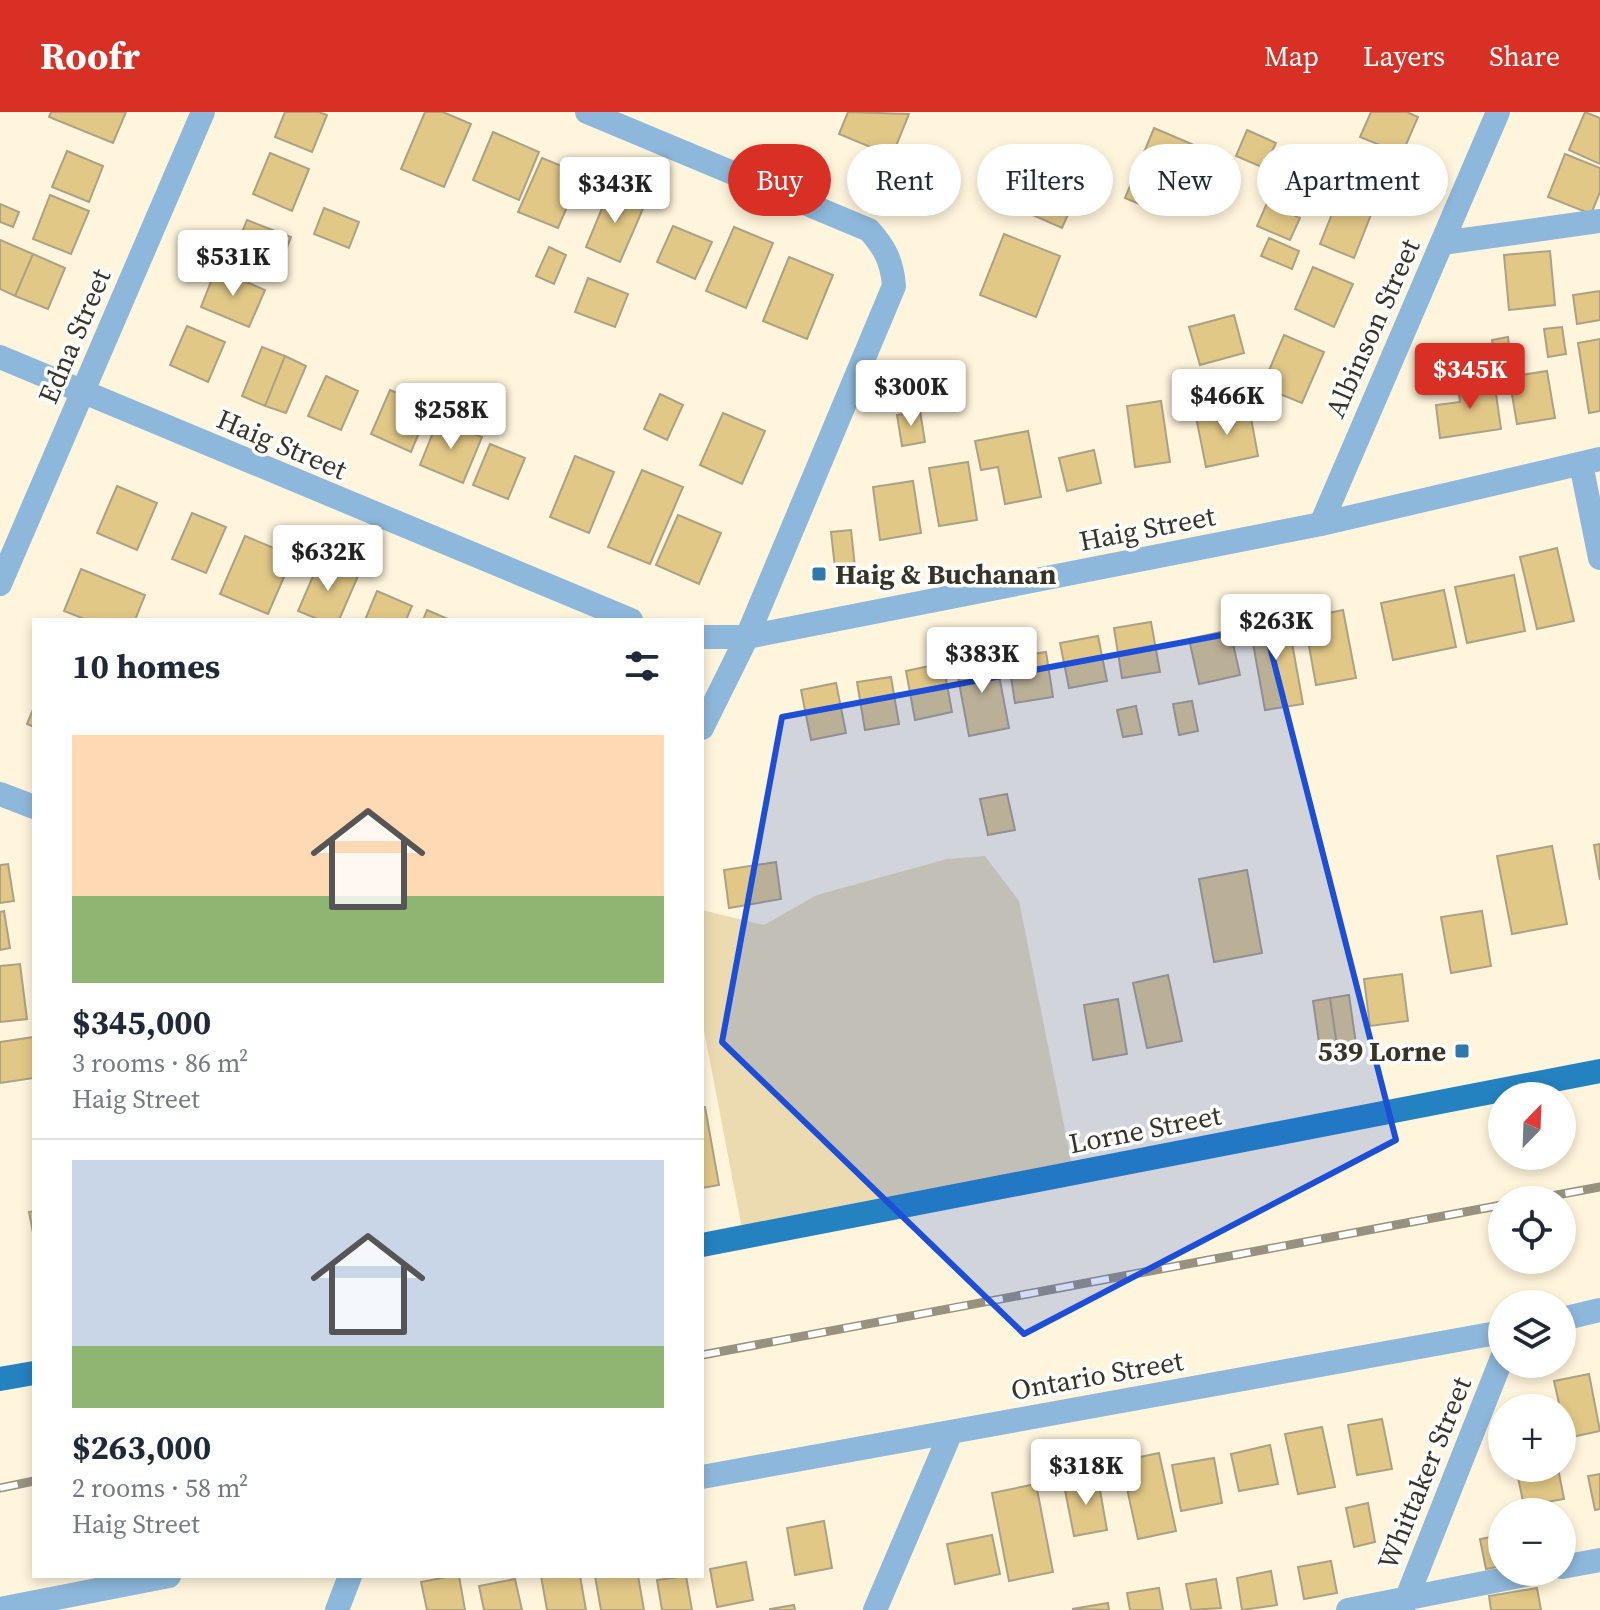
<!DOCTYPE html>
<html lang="en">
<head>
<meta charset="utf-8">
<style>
	body { margin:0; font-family:"Source Serif 4",serif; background:#f6f6f7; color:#1f2937; height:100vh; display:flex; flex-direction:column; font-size:30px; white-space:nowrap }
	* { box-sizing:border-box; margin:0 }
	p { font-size:26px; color:#747a83 }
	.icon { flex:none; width:44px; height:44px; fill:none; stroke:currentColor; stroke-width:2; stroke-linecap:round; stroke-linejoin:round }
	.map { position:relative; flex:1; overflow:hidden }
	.drawer { position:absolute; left:32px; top:506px; width:672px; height:960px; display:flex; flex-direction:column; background:#fff; border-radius:0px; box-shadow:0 4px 12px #0003 }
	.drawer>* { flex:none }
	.banner { position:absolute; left:728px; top:32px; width:752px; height:72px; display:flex; gap:16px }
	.needle { width:52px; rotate:23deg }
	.controls { position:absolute; left:1488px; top:970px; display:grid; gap:16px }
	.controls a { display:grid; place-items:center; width:88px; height:88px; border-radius:50%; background:#fff; box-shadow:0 4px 12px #0003; font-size:40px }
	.price { position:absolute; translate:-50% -68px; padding:0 18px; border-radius:8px; background:#fff; color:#222; font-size:26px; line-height:52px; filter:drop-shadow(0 2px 4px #0008) }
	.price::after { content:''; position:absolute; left:50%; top:48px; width:24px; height:18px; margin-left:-12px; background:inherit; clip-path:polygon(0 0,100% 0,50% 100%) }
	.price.current { background:#d93025; color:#fff }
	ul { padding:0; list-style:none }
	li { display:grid; align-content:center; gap:16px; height:424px; padding:0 40px }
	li+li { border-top:2px solid #e0e1e3 }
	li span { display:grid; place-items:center; height:248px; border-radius:0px; color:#555 }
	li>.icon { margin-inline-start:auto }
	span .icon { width:144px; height:144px; fill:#fffc; stroke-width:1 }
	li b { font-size:34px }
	h2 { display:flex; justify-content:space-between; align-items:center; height:96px; padding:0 40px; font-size:34px }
	.pill { padding:0 28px; border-radius:36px; background:#fff; box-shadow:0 4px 12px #0003; font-size:28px; line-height:72px }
	.pill.current { background:#d93025; color:#fff }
	header { display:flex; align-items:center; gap:48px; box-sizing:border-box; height:112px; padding:0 40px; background:#d93025; color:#fff }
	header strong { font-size:38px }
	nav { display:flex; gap:44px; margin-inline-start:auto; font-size:28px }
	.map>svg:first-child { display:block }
</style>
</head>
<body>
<header>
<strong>Roofr</strong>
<nav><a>Map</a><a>Layers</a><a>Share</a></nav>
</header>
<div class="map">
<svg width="1600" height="1498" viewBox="0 0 1600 1498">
	<rect width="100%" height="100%" fill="#fff5dc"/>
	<path fill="#ecdbb0" d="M985,744L1019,789L1073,1058L743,1122L702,908V798L764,813L817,783L947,747Z"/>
	<path fill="#e2c887" stroke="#aca184" stroke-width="2" d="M51,0H126L113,31L49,5Z
		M285,0H319L327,3L312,40L275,25Z
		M425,0H443L471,12L444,75L401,57Z
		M848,0L909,2L892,44L839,22Z
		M1371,0H1407L1418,5L1402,42L1360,25Z
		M1585,0L1600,6V52L1569,38Z
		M1154,16L1194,33L1165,103L1125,86Z
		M1247,18L1276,31L1264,56L1236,44Z
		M493,20L539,40L519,88L473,68Z
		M1045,37L1089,56L1062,116L1019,97Z
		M1356,37L1400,56L1385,91L1341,73Z
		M67,39L103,54L89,90L52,75Z
		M270,41L309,57L292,99L253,82Z
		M1565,42L1600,56V80L1591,102L1548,85Z
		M542,46L581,62L558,116L518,100Z
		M610,77L645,92L620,150L586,135Z
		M50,83L89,99L71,142L33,127Z
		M1338,87L1372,100L1354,146L1320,132Z
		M1267,91L1300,106L1290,128L1257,114Z
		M0,92L19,100L13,115L0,110Z
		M324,96L359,110L349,136L314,122Z
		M247,108L291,125L277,161L233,143Z
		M673,114L712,130L695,167L657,150Z
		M734,115L773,131L746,196L706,179Z
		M1004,122L1060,144L1036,205L980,183Z
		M1269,126L1299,139L1292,157L1261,144Z
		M0,128L33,142L15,184L0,177Z
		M549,135L566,143L554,172L536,164Z
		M1550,139L1555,193L1509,198L1504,143Z
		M33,142L65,156L48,197L15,184Z
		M789,145L833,163L807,227L763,209Z
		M1313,155L1353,172L1334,215L1295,197Z
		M216,157L265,178L249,215L201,195Z
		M588,166L628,182L615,215L575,200Z
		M1600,179V208L1577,212L1573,183Z
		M1234,203L1244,241L1200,253L1189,215Z
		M187,214L225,230L208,270L170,253Z
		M1562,215L1566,242L1548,245L1544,217Z
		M1284,223L1324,240L1302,291L1262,275Z
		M1508,225L1512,255L1496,257L1492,228Z
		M1600,227V299L1589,301L1578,231Z
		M262,235L285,244L265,294L242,284Z
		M285,244L306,254L286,301L265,294Z
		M1547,259L1555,306L1517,312L1509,265Z
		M326,264L358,279L341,318L308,304Z
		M1494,268L1501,317L1440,326L1436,293L1460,290L1458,273Z
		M390,278L430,295L411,340L371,322Z
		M660,282L683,293L667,328L644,317Z
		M1161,289L1170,350L1135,355L1127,294Z
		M1249,295L1258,344L1206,355L1196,305Z
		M920,299L925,330L902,334L897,303Z
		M723,301L765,319L742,372L700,353Z
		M438,308L482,325L463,371L420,353Z
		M1028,319L1041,385L1005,392L998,355L981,358L975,329Z
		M490,332L525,346L508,387L473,373Z
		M1094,338L1101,371L1067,379L1059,346Z
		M575,344L614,360L589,421L550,405Z
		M968,350L977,408L939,414L929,356Z
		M642,358L683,375L650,452L608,435Z
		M913,369L921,421L880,428L873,375Z
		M117,374L157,391L137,438L97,421Z
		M192,401L226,415L206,461L172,447Z
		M678,403L721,421L699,472L656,453Z
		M851,418L855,455L835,456L831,420Z
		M245,424L293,444L268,502L220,482Z
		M1557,436L1574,509L1537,517L1520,445Z
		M320,448L358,464L339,508H320L298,499Z
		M81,457L145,483L135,508H87L64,499Z
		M1514,463L1525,519L1467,531L1455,475Z
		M1444,478L1456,535L1393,548L1381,491Z
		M377,479L412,494L406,508H365Z
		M427,498L450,508H423Z
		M1343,498L1356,566L1316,573L1304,506Z
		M1287,503L1303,592L1265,598L1249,509Z
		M1151,510L1160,560L1122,566L1114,516Z
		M1230,518L1240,563L1199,572L1189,527Z
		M1098,524L1107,569L1069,576L1060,531Z
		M1046,540L1053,585L1015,591L1008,546Z
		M995,542L1009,616L969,624L955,549Z
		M943,551L952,600L915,608L906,559Z
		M891,565L899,612L865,618L857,570Z
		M836,571L846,621L811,628L801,578Z
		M1192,589L1198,619L1179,623L1173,592Z
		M1136,594L1142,622L1123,625L1117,598Z
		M34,595V615L27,612Z
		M1007,682L1015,718L988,723L980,687Z
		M1600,732V768L1594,733Z
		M1552,734L1567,812L1512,822L1497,744Z
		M776,750L781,787L729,796L724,758Z
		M8,752L14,789L0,791V753Z
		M1247,758L1262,841L1214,850L1199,767Z
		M4,799L10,836L0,838V800Z
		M1482,799L1491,854L1451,861L1441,805Z
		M20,852L27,907L0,910V854Z
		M1402,862L1408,909L1370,914L1364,867Z
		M1168,863L1182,929L1147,936L1133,871Z
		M1349,883L1356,932L1337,934L1330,886Z
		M1330,886L1337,934L1320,937L1313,889Z
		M1118,887L1127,942L1093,948L1084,893Z
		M34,925V966L0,971V930Z
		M702,995H705L719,1073L702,1076Z
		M34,1099V1126L29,1100Z
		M1589,1262L1600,1319L1567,1326L1554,1269Z
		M1382,1307L1392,1357L1357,1363L1348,1313Z
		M1322,1315L1335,1375L1298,1382L1285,1322Z
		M1270,1333L1278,1372L1239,1379L1231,1342Z
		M1159,1341L1176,1419L1138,1427L1121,1349Z
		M1214,1346L1222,1391L1181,1399L1172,1353Z
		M1516,1356H1558L1564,1387L1524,1394Z
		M1600,1362V1397L1595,1398L1588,1364Z
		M1098,1367L1107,1418L1074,1424L1064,1373Z
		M1036,1372L1053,1460L1009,1469L992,1381Z
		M1368,1391L1375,1430L1354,1435L1346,1396Z
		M824,1409L832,1456L795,1463L787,1416Z
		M992,1423L1000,1462L955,1472L947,1432Z
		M1502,1423V1454L1486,1457L1480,1427Z
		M1331,1449L1337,1481L1304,1487L1298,1455Z
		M746,1450L753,1488L717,1495L710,1457Z
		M1271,1459L1277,1493L1242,1498L1237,1466Z
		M452,1464H459L465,1498H427L421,1470Z
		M541,1464H580L586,1498H547Z
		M595,1464H638L644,1498H601Z
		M686,1464L692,1498H662L657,1468Z
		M515,1467L522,1498H484L479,1474Z
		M1216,1467L1221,1496L1191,1498L1186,1472Z
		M1159,1476L1163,1498H1130L1127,1481Z
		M1537,1476L1541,1498H1491L1489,1484Z
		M1108,1491L1109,1498L1072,1497Z
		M794,1493L795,1498H770V1497Z"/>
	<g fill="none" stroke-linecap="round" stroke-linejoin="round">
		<path stroke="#8eb8db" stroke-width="24" d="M587,0L869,118C885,136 892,149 894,174L747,525L702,616
			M1442,131L1600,109
			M0,245L631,508
			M1581,352L1600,446
			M1321,412L1498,0
			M0,472L203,0
			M702,525H747L1321,412L1600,347
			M0,682L34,695
			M1562,1207L1600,1198
			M702,1365L1502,1220
			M1562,1455L1600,1448
			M0,1497L169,1464
			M337,1498L350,1464
			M875,1498L951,1320
			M1348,1498L1540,1460
			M1402,1498L1502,1246"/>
		<path stroke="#2482c0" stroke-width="24" d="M702,1133L1600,959
			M0,1267L34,1261"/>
		<g stroke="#99917f" stroke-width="9">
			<path id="rail" d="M1530,1088L1600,1075
				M702,1243L1502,1093
				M0,1376L34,1369"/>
		</g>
		<use href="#rail" stroke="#fff" stroke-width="6" stroke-dasharray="18" stroke-linecap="butt"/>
	</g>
	<path fill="#1d4ed8" fill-opacity="0.2" stroke="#1d4ed8" stroke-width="6" stroke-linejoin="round" d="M1265,515L1396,1028L1024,1222L722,930L782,605Z"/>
	<g fill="#2f78ac" stroke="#fff" stroke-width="3">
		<rect x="811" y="454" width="16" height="16" rx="4"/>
		<rect x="1454" y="931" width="16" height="16" rx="4"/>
	</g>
	<g text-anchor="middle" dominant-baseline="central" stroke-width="7" stroke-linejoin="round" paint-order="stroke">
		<g font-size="28" fill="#383327" stroke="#fff">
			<text transform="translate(1372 216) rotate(-66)">Albinson Street</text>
			<text transform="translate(74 224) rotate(-67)">Edna Street</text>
			<text transform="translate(282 332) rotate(23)">Haig Street</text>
			<text transform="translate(1147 416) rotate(-11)">Haig Street</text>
			<text transform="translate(1145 1017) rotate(-11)">Lorne Street</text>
			<text transform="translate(1097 1263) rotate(-10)">Ontario Street</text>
			<text transform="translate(1424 1361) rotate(-68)">Whittaker Street</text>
		</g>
		<g font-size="28" font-weight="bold" fill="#383327" stroke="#fff" text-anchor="start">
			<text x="835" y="462">Haig &amp; Buchanan</text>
			<text x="1446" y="939" text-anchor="end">539 Lorne</text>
		</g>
	</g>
</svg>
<div class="controls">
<a><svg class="needle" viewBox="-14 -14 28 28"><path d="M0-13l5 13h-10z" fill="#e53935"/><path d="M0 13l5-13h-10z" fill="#747a83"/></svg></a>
<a><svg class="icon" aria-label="locate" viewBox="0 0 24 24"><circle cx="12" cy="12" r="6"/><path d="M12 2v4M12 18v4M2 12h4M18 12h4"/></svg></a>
<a><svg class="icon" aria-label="layers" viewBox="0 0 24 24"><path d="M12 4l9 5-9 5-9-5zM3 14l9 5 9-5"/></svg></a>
<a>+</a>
<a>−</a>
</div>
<b class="price" style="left:615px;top:113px">$343K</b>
<b class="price" style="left:233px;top:186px">$531K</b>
<b class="price current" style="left:1470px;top:299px">$345K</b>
<b class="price" style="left:911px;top:316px">$300K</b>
<b class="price" style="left:1227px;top:325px">$466K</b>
<b class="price" style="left:451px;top:339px">$258K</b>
<b class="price" style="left:328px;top:481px">$632K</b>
<b class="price" style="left:1276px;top:550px">$263K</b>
<b class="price" style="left:982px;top:583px">$383K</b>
<b class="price" style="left:1086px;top:1395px">$318K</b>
<div class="banner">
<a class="pill current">Buy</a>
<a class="pill">Rent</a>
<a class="pill">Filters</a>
<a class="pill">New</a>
<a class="pill">Apartment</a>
</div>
<section class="drawer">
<h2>10 homes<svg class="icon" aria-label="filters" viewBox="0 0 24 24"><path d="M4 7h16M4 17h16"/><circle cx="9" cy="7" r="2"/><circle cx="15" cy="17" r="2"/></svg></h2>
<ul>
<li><span style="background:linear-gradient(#ffd9b3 65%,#8fb573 0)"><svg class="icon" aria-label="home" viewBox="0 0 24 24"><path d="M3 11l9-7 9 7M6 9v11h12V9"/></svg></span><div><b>$345,000</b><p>3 rooms · 86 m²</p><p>Haig Street</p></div></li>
<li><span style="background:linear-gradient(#c9d6e8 75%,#8fb573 0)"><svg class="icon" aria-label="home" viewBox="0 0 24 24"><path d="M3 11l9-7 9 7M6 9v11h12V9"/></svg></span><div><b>$263,000</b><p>2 rooms · 58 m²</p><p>Haig Street</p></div></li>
</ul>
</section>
</div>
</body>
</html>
